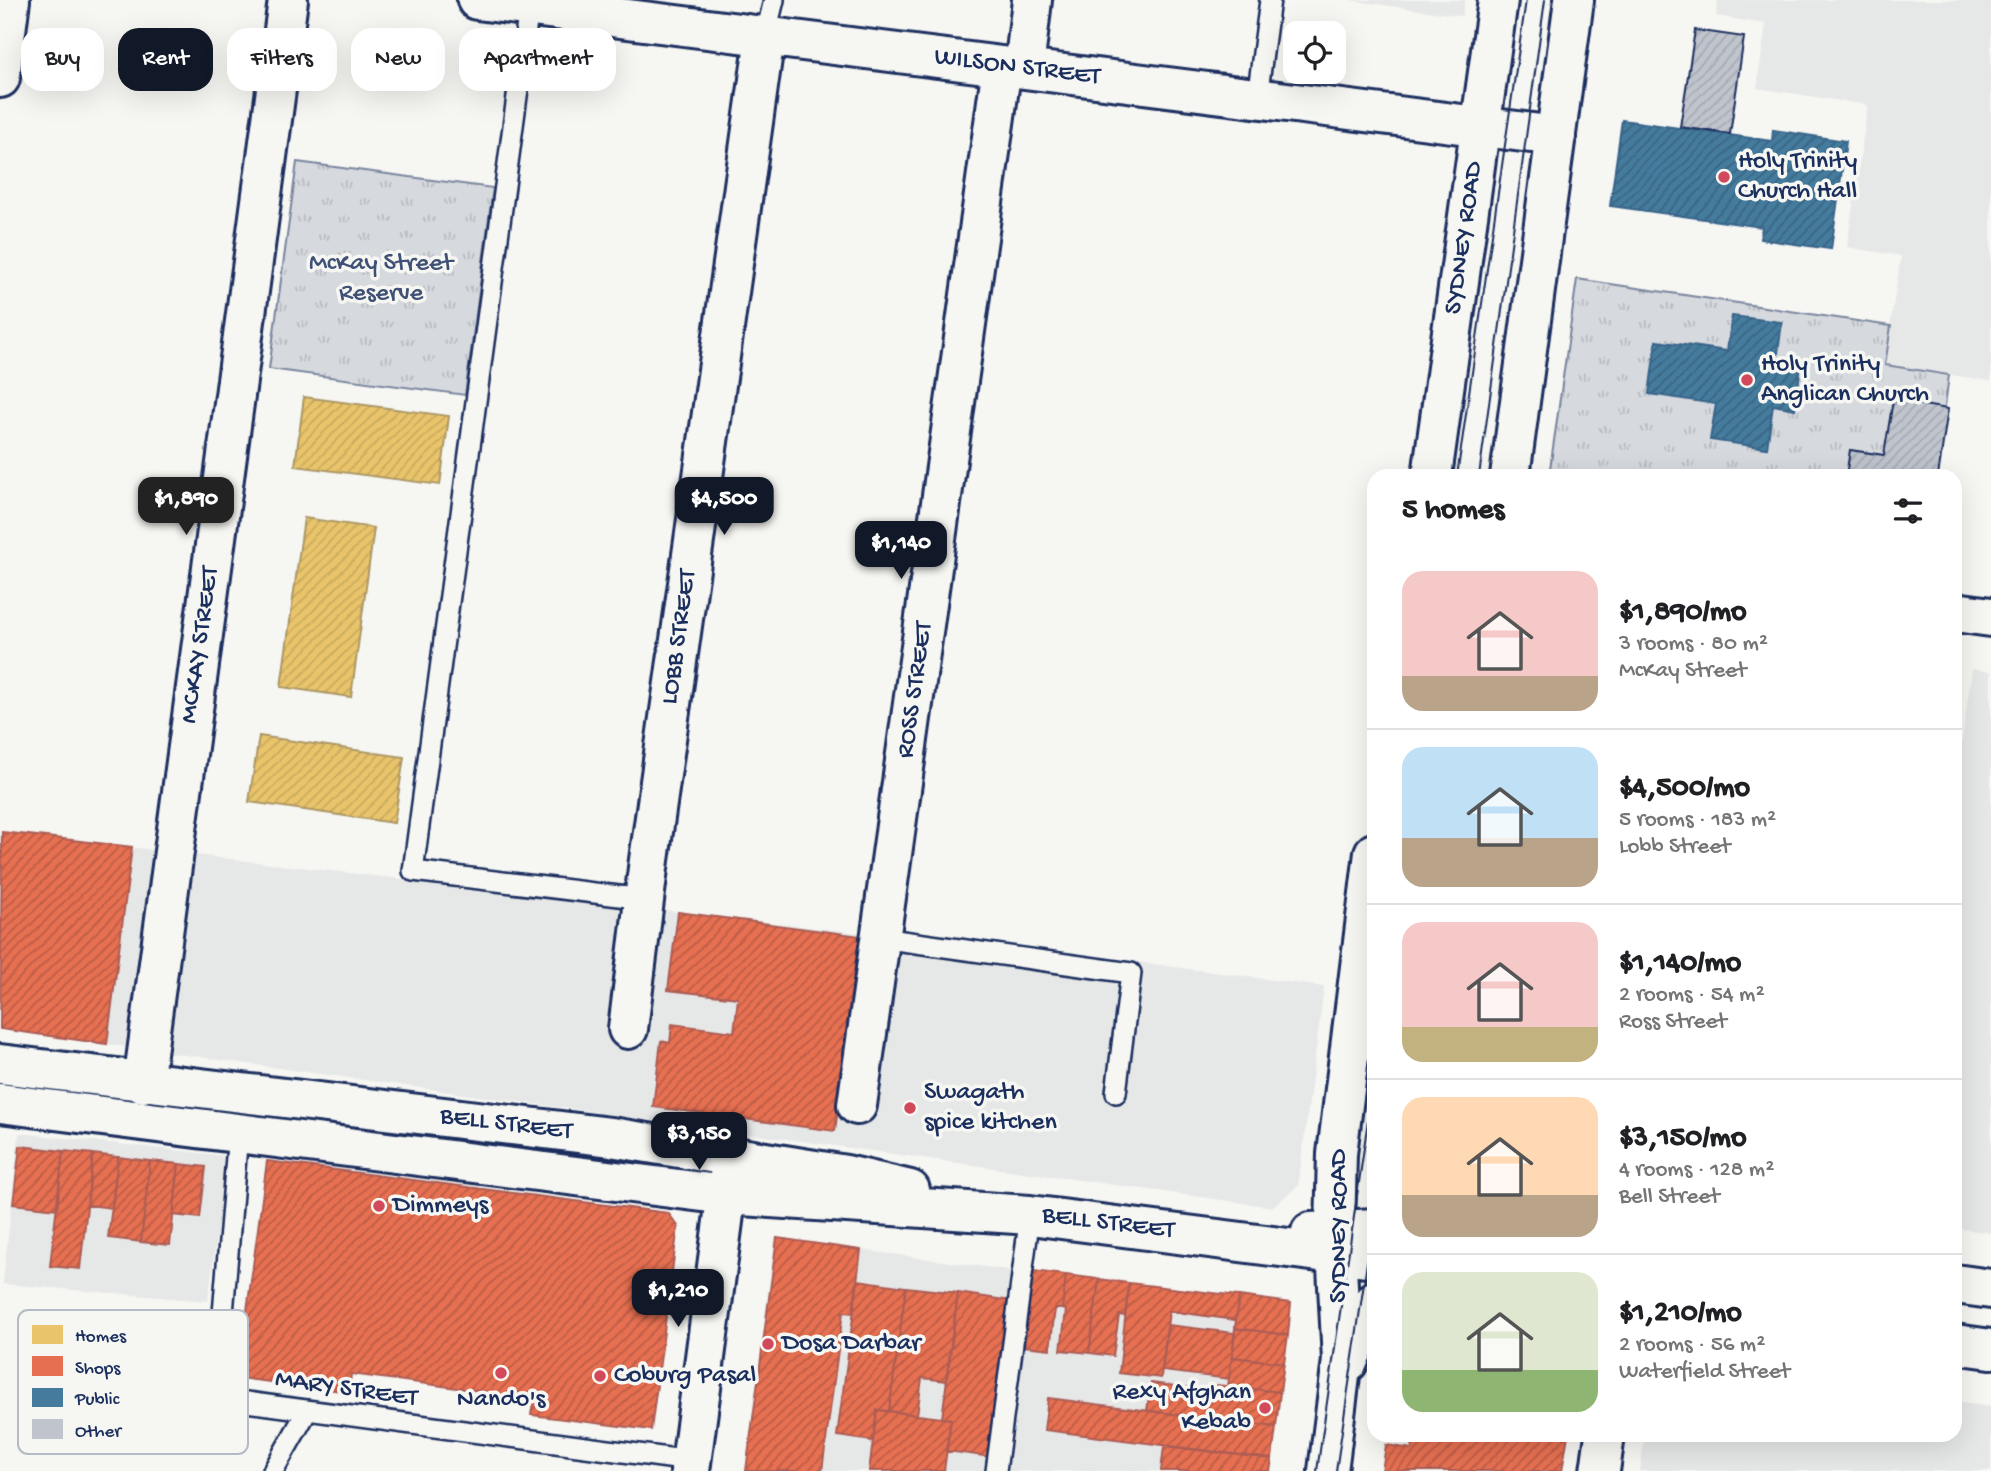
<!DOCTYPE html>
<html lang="en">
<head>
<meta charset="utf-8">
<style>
	body { margin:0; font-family:"Gochi Hand",sans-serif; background:#f6f6f6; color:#202124; height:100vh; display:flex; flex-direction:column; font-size:26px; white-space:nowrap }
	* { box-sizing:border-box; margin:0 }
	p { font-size:23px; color:#757577 }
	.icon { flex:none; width:38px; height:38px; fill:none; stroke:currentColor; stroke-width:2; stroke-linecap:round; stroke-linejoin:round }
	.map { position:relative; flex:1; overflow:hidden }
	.side { position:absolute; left:1367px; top:469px; width:595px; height:973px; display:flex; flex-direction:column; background:#fff; border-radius:21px; box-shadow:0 7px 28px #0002 }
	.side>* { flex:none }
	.top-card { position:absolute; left:21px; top:28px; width:665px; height:63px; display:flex; gap:14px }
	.buttons { position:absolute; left:1283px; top:21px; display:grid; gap:14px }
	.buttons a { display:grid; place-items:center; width:63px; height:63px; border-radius:14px; background:#fff; box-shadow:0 7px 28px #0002; font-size:35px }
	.price { position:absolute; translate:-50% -60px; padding:0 16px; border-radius:14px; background:#111827; color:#fff; font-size:23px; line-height:46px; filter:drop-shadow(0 2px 4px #0008) }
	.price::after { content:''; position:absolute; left:50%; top:42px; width:21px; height:16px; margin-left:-10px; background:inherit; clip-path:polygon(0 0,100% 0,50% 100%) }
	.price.selected { background:#222; color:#fff }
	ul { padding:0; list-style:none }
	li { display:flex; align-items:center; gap:21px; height:175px; padding:0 35px }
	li+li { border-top:2px solid #e0e0e0 }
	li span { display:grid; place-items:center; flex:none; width:196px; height:140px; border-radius:21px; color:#555 }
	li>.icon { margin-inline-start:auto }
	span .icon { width:84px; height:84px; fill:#fffc; stroke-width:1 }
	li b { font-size:30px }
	h2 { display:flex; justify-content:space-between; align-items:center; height:84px; padding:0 35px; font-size:30px }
	.tag { padding:0 24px; border-radius:21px; background:#fff; box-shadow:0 7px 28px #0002; font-size:24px; line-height:63px }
	.tag.selected { background:#111827; color:#fff }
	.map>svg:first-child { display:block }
</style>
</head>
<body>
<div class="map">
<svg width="1991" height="1471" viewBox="0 0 1991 1471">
	<defs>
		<pattern id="grass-tufts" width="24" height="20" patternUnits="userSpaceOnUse" patternTransform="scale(1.75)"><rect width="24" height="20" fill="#d6d9dd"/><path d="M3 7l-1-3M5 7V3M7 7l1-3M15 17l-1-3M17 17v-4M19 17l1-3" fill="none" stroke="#b7bbc0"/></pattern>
		<pattern id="homes-hatch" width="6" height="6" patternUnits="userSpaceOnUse" patternTransform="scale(1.75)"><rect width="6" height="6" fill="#e9c46a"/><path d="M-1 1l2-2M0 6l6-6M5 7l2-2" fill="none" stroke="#c7a95e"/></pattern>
		<pattern id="shops-hatch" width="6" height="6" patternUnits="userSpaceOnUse" patternTransform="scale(1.75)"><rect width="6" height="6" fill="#e76f51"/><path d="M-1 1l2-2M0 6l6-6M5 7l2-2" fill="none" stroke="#ba5c46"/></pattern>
		<pattern id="public-hatch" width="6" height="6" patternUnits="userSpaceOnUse" patternTransform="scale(1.75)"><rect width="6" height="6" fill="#457b9d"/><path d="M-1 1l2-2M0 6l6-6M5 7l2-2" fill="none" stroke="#396583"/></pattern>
		<pattern id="building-hatch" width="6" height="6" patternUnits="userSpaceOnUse" patternTransform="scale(1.75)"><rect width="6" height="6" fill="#c0c4cd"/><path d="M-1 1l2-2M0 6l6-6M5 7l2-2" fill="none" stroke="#a4a9b2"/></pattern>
	</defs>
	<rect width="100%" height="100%" fill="#f6f6f2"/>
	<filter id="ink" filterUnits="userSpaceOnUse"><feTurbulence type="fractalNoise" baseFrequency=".0143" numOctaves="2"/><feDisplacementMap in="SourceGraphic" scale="14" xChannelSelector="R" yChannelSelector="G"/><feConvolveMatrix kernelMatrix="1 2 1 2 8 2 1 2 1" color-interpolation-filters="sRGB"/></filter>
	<g filter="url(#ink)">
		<path fill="#e6e7e7" d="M1349,0H1465L1462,16Z
			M1718,0H1991V381L1884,365L1901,256L1847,247L1868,105L1757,88L1766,24L1716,16Z
			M1972,669L1991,672V1233L1955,1228V795Z
			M0,832L868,934L920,933L1324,987L1298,1186L1272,1207L0,1029Z
			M19,1133L227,1156L208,1301L3,1284Z
			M775,1238L1284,1308L1262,1471H745Z
			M1955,1402L1991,1407V1471H1640L1645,1435H1955Z"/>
		<path fill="url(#grass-tufts)" stroke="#78849e" stroke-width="2" d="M297,162L493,188L465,395L269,369Z
			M1577,279L1891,326L1885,365L1949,375L1936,476H1549Z"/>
		<path fill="url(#homes-hatch)" stroke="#ab9766" stroke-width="2" d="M304,397L449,416L440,485L295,466Z
			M304,518L374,528L351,697L281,687Z
			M259,736L404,757L394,823L249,802Z"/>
		<path fill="url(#shops-hatch)" stroke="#aa5c55" stroke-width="2" d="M2,832L132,847L107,1044L0,1029Z
			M678,912L861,936L835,1131L653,1107L661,1041L670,1043L672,1024L734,1032L738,998L668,990Z
			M20,1146L63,1151L57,1209L13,1204Z
			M63,1151L93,1154L80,1269L50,1266Z
			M93,1154L118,1157L112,1208L87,1205Z
			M118,1157L150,1161L141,1242L108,1238Z
			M150,1161L179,1164L170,1245L141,1242Z
			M267,1161L668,1213L678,1226L651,1430L531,1415L534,1398L351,1374L349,1392L238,1378Z
			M179,1164L206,1167L200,1218L173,1215Z
			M777,1238L861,1250L853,1313L843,1312L822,1471H746Z
			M1033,1271L1066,1275L1062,1309H1055L1050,1349L1024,1346Z
			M1066,1275L1099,1279L1089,1353L1061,1350L1066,1310L1062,1309Z
			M1099,1279L1129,1283L1125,1316L1119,1315L1113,1356L1089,1353Z
			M858,1280L906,1287L889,1411L877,1410L873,1441L837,1436Z
			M1129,1283L1239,1296L1236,1320L1169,1311L1161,1378L1119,1373Z
			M906,1287L958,1293L946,1381L922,1378L917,1415L889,1411Z
			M958,1293L1012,1301L991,1457L946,1451L951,1419L942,1418Z
			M1239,1296L1291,1303L1288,1335L1235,1328Z
			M1168,1325L1235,1333L1229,1379L1162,1371Z
			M1235,1328L1288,1335L1284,1363L1232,1357Z
			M1232,1357L1284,1363L1280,1392L1228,1386Z
			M1151,1383L1216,1391L1217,1385L1280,1392L1276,1427L1147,1411Z
			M1048,1398L1276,1427L1272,1459L1044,1430Z
			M877,1410L951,1419L944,1471H869Z
			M1414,1435H1568L1562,1471H1382L1386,1445L1412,1449Z
			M1164,1446L1272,1459L1270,1471H1161Z"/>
		<path fill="url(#public-hatch)" stroke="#38648a" stroke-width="2" d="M1622,120L1772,141L1773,130L1846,141L1831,249L1760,239L1762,227L1610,206Z
			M1732,316L1782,322L1777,361L1801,365L1795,409L1773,405L1767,448L1710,440L1716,404L1649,394L1656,341L1727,351Z"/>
		<path fill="url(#building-hatch)" stroke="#1b2f5e" stroke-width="2" d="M1695,30L1744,37L1730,134L1680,127Z
			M1893,400L1948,409L1938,476H1846L1850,450L1884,455Z"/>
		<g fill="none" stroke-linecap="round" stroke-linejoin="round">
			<g stroke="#1b2f5e" stroke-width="24">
				<path id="service" d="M529,7L413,871L644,899
					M765,37L774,0
					M1257,98L1270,0
					M881,938L1131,973L1116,1093
					M238,1133L216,1398L691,1461
					M273,1471L306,1413
					M996,1471L1030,1215"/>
			</g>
			<g stroke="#1b2f5e" stroke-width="44">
				<path id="minor" d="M477,0L1556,136
					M1024,69L1032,0
					M0,78L10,0
					M1955,612L1991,617
					M628,1029L649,860L765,37
					M143,1083L288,0
					M857,1105L1002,66
					M1600,1471L1605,1435"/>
			</g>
			<g stroke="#1b2f5e" stroke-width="44">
				<path id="tertiary" d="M690,1471L731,1161"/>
			</g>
			<g stroke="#1b2f5e" stroke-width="44">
				<path id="trunk" d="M1432,476L1498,0
					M1510,476L1574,0
					M0,1064L611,1137L846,1175L910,1190
					M0,1103L726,1195L1030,1215L1374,1259
					M1311,1232L1374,1228
					M1955,1284L1991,1289
					M1955,1344L1991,1349
					M1348,1362L1374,1301
					M1328,1471L1342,1360L1335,1230L1337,1154L1374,853"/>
			</g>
			<use href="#service" stroke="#f6f6f2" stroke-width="19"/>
			<use href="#minor" stroke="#f6f6f2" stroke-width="38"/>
			<use href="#tertiary" stroke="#f6f6f2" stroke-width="38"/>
			<use href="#trunk" stroke="#f6f6f2" stroke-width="38"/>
			<path stroke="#1b2f5e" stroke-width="2" d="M1457,476L1526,0
				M1479,476L1545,0
				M1317,1471L1374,1079
				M1336,1471L1374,1216"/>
		</g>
	</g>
	<g fill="#d1495b" stroke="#f6f6f2" stroke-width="2.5">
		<circle cx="1724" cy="177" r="7"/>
		<circle cx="1747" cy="380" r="7"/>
		<circle cx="910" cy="1108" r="7"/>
		<circle cx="379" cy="1206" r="7"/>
		<circle cx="768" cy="1344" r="7"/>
		<circle cx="501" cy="1373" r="7"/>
		<circle cx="600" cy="1376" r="7"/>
		<circle cx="1265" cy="1408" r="7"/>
	</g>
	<g text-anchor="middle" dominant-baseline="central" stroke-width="7" stroke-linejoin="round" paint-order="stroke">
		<g font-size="26" fill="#1b2f5e" stroke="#f6f6f2">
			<text transform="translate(1017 68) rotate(7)">WILSON STREET</text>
			<text transform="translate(1465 238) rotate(-82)">SYDNEY ROAD</text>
			<text transform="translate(680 637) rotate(-82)">LOBB STREET</text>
			<text transform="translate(201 645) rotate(-82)">MCKAY STREET</text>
			<text transform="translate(916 690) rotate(-82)">ROSS STREET</text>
			<text transform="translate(506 1125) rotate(7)">BELL STREET</text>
			<text transform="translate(1108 1224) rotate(7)">BELL STREET</text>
			<text transform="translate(1340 1226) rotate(-90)">SYDNEY ROAD</text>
			<text transform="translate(346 1390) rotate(8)">MARY STREET</text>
		</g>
		<g font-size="26" fill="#1b2f5e" stroke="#f6f6f2" text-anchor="start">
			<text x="1738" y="162">Holy Trinity<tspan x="1738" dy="30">Church Hall</tspan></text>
			<text x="1761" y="365">Holy Trinity<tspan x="1761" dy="30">Anglican Church</tspan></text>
			<text x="924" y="1093">Swagath<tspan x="924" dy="30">spice kitchen</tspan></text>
			<text x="393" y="1206">Dimmeys</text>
			<text x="782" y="1344">Dosa Darbar</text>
			<text x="614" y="1376">Coburg Pasal</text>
			<text x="1251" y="1393" text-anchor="end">Rexy Afghan<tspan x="1251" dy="30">Kebab</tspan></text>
			<text x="501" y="1400" text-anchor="middle">Nando's</text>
		</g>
		<g font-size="26" fill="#405177" stroke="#f6f6f2">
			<text x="381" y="264">McKay Street<tspan x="381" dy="30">Reserve</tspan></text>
		</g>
	</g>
	<rect x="18" y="1310" width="230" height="144" rx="10" fill="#f6f6f2" stroke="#b4bac6" stroke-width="2"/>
	<rect x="32" y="1325" width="31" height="19" fill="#e9c46a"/>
	<rect x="32" y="1356" width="31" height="20" fill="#e76f51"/>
	<rect x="32" y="1388" width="31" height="19" fill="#457b9d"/>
	<rect x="32" y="1419" width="31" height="20" fill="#c0c4cd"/>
	<g font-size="19" fill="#1b2f5e">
		<text x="75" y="1341">Homes</text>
		<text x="75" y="1373">Shops</text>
		<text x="75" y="1404">Public</text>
		<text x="75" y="1436">Other</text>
	</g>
</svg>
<div class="buttons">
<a><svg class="icon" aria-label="locate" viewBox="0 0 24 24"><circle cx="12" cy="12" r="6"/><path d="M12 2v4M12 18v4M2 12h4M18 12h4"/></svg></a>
</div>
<b class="price selected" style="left:186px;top:537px">$1,890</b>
<b class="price" style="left:724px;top:537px">$4,500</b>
<b class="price" style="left:901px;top:581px">$1,140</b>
<b class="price" style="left:699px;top:1172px">$3,150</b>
<b class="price" style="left:678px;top:1329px">$1,210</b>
<div class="top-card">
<a class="tag">Buy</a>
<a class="tag selected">Rent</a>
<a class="tag">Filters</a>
<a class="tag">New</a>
<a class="tag">Apartment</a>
</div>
<section class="side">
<h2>5 homes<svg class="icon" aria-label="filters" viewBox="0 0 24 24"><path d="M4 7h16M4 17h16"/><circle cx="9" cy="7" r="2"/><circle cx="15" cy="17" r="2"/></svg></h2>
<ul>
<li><span style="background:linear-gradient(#f6c9c9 75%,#b9a48a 0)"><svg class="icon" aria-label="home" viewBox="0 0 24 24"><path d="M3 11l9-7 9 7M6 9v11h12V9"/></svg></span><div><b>$1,890/mo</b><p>3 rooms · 80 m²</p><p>McKay Street</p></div></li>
<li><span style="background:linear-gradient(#bfe0f5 65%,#b9a48a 0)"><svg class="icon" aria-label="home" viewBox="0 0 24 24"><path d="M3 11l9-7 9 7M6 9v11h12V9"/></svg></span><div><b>$4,500/mo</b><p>5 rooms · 183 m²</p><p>Lobb Street</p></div></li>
<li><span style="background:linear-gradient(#f6c9c9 75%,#c2b280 0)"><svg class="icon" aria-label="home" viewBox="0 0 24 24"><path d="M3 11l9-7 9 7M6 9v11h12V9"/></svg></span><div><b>$1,140/mo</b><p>2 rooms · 54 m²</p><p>Ross Street</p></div></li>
<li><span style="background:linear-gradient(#ffd9b3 70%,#b9a48a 0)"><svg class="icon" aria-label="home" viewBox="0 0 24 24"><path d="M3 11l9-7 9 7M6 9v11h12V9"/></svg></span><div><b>$3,150/mo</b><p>4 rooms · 128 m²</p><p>Bell Street</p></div></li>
<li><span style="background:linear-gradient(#dfe7d0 70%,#8fb573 0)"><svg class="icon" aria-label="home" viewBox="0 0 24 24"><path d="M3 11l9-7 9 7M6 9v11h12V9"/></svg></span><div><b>$1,210/mo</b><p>2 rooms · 56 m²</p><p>Waterfield Street</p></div></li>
</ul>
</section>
</div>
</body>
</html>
